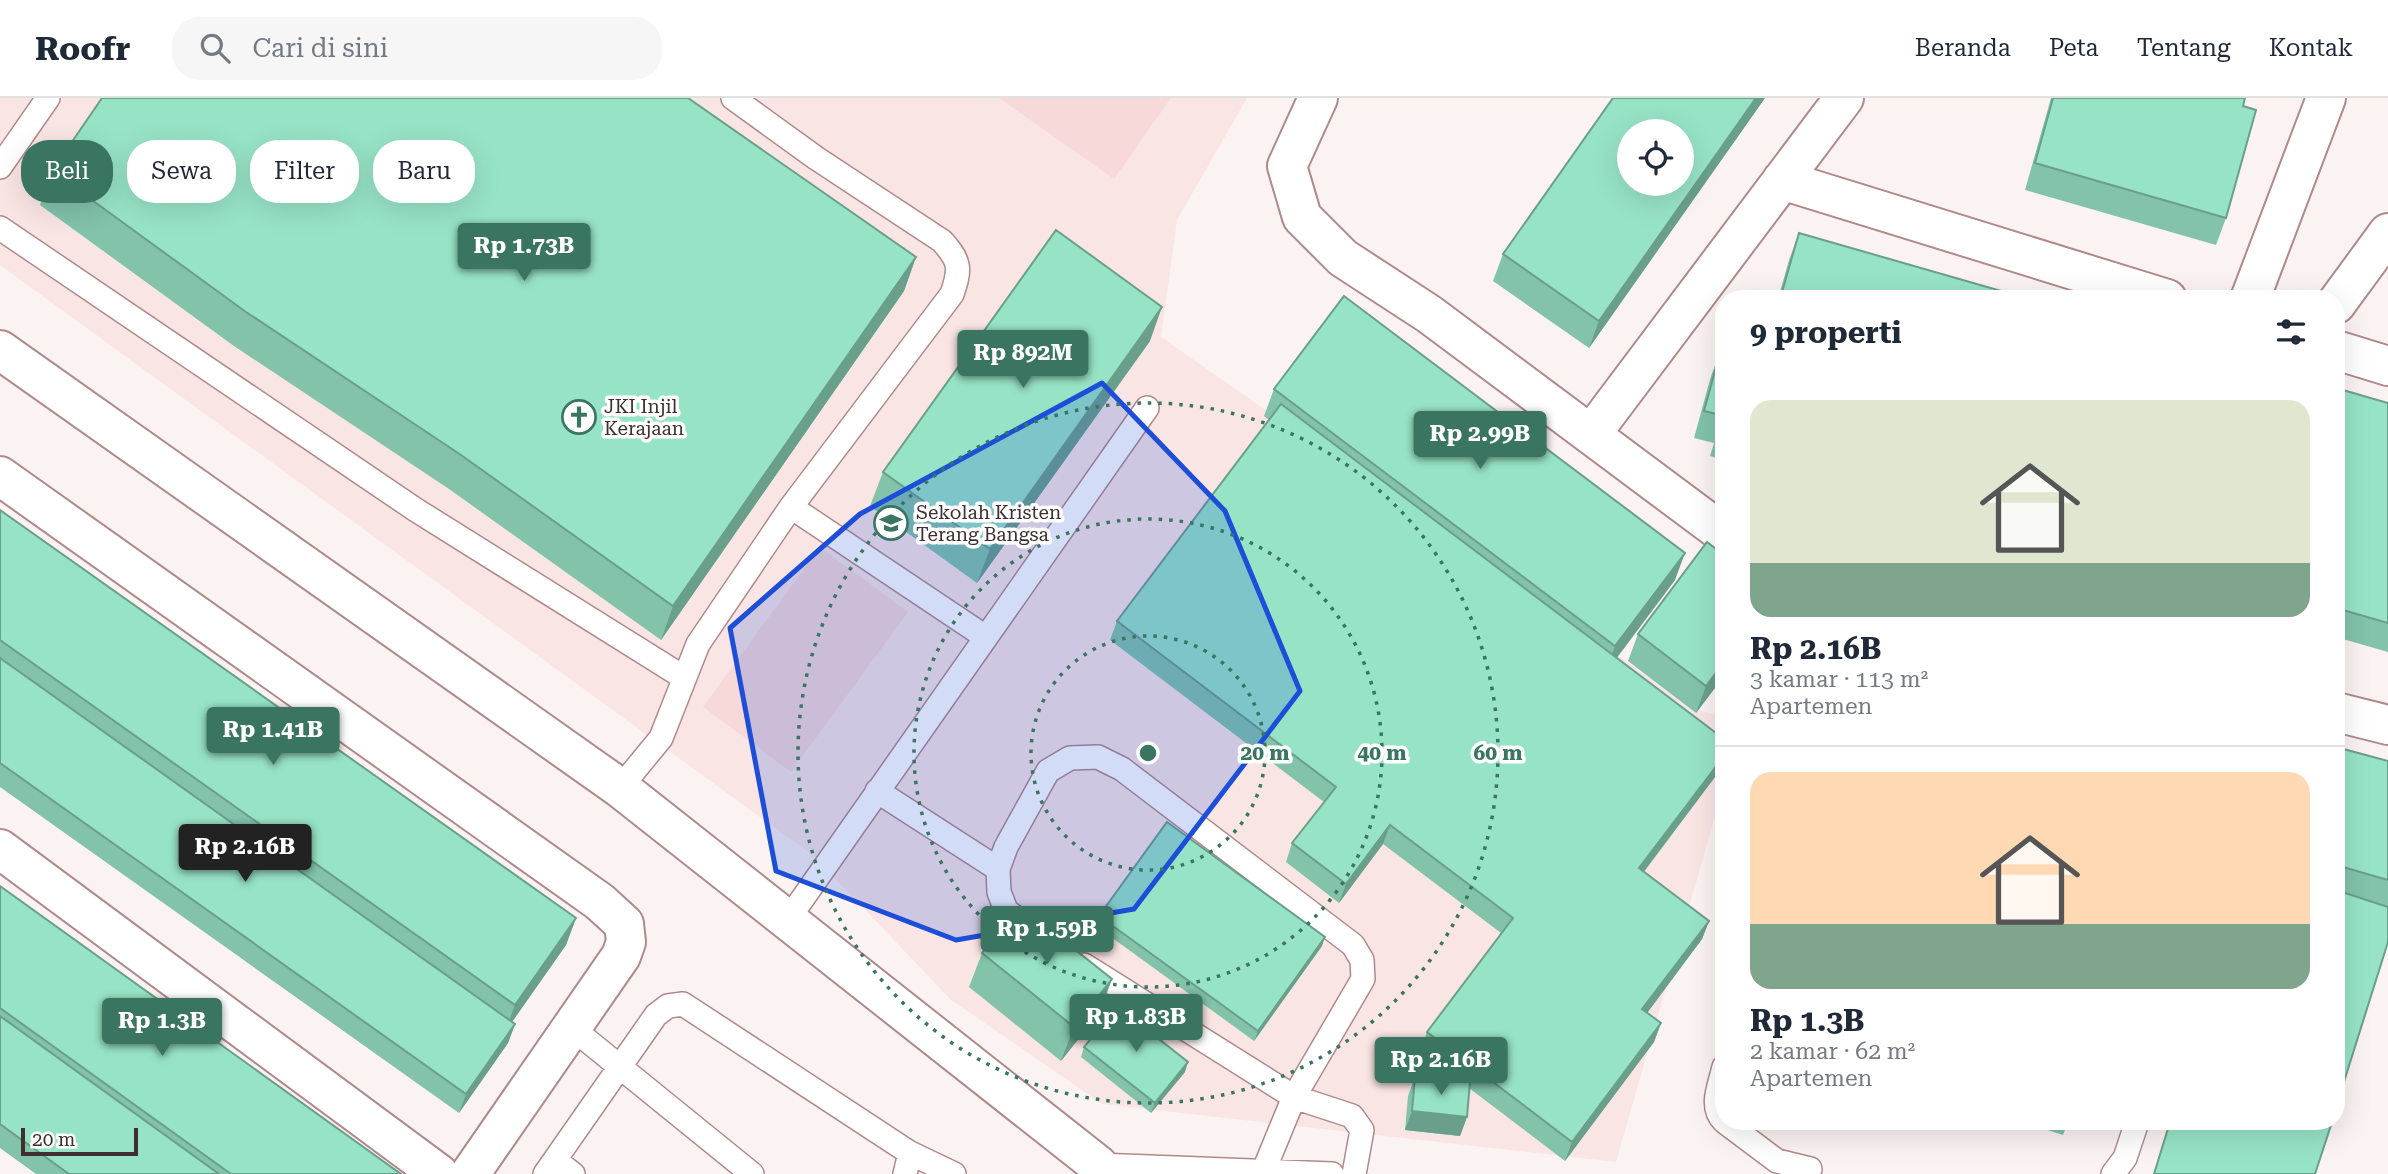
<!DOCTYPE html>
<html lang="id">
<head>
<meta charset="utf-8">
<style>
	body { margin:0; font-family:"Roboto Serif",serif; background:#f6f6f7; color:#1f2937; height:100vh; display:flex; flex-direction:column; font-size:26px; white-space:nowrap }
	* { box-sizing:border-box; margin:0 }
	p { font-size:23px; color:#747a83 }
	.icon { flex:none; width:38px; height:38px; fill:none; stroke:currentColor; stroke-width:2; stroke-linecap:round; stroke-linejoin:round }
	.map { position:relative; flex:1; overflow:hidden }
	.panel { position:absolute; left:1715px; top:192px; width:630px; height:840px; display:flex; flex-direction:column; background:#fff; border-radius:28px; box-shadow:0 7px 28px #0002 }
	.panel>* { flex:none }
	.top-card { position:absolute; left:21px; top:42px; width:665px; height:63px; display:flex; gap:14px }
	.controls { position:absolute; left:1617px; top:21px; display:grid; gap:14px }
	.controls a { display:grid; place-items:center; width:77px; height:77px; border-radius:50%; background:#fff; box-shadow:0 7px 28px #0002; font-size:35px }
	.scale { position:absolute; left:21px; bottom:18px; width:117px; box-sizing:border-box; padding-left:7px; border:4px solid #3f2f2f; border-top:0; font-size:19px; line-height:24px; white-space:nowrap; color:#3f2f2f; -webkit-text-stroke:5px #fff; paint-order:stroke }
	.price { position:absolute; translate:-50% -60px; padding:0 16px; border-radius:7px; background:#397560; color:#fff; font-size:23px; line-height:46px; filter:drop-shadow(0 2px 4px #0008) }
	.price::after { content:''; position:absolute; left:50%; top:42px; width:21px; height:16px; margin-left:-10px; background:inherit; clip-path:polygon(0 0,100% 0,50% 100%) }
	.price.active { background:#222; color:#fff }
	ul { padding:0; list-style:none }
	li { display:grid; align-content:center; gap:14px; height:371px; padding:0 35px }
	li+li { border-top:2px solid #e0e1e3 }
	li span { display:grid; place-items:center; height:217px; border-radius:21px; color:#555 }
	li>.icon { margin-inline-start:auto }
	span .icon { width:126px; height:126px; fill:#fffc; stroke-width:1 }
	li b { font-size:30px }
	h2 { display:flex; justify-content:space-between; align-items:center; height:84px; padding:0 35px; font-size:30px }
	.tag { padding:0 24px; border-radius:28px; background:#fff; box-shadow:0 7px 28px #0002; font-size:24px; line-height:63px }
	.tag.active { background:#397560; color:#fff }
	header { display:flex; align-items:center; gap:42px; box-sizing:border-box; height:98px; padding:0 35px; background:#fff; border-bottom:2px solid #e0e1e3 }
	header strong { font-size:33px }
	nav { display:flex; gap:38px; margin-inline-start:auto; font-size:24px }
	.search { width:490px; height:63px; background:#f6f6f7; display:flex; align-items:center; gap:18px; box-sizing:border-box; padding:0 24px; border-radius:28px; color:#747a83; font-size:26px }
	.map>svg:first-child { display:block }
</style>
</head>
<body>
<header>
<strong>Roofr</strong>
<div class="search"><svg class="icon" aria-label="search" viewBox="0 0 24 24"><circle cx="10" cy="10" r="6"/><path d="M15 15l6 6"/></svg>Cari di sini</div>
<nav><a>Beranda</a><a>Peta</a><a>Tentang</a><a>Kontak</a></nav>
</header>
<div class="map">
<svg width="2388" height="1076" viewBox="0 0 2388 1076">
	<rect width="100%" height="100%" fill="#fbf2f2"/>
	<path fill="#fae5e5" d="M0,0H1247L1177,122L1161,239L1694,611L1724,619V687L1616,1064L1102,1006L950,901L815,759L0,167Z"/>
	<path fill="#f7d9d9" d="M999,0H1171L1114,81Z
		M820,449L908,514L791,674L703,609Z"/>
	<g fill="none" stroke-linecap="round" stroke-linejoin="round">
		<g stroke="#b0898a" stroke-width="26">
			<path id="service" d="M0,69L48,0
				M0,130L416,412L683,579
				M791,409L984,538
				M620,690L661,640L698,546L791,409L952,196C961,170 960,163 942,143L816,60L733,0
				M877,693L998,771
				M789,820L1147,310
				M1034,836L1006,812L999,794L998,771L1006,749L1048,673L1070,660L1098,659L1122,671L1353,847L1362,862L1363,881L1294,999L1264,1072
				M1084,867L1294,999L1352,1018L1362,1032L1354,1076
				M572,930L752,1076
				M1724,969C1720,987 1709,1009 1724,1023
				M1725,1024L1777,1063L1810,1071L1808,1076
				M910,1055L954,1076
				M555,1062L573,1076
				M1098,1067L1332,1076
				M545,1076L656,917L668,908L683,906L910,1055L905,1076
				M2113,1076L2125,1060L2137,1024"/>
		</g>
		<g stroke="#b0898a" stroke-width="42">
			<path id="minor" d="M1318,0L1287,68L1302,119L1343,160L1429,216L1724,436
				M1782,82L2167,201
				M2250,201L2326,0
				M2336,206L2388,135
				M2336,252L2388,268
				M1592,335L1844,0
				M0,378L600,804L624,826L626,844L621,858L470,1076
				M2336,614L2388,627
				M0,751L439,1076"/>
		</g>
		<g stroke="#b0898a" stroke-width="42">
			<path id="tertiary" d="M0,252L620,690L1098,1067L1103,1076"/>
		</g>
		<use href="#service" stroke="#fff" stroke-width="23"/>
		<use href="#minor" stroke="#fff" stroke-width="38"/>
		<use href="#tertiary" stroke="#fff" stroke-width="38"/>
	</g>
	<path fill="#82c3aa" d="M1765,0L1589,250L1493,183L1503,156Z
		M2051,0H2245L2243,8L2226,120L2216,147L2025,92Z
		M52,73L916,159L904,193L661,542L449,391L234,248L40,107Z
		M1799,135L2029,201H1778L1789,162Z
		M1150,243L977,485L870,408L883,374Z
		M1721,251L1724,252V362L1710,358L1714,345L1694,340L1711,278Z
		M2336,290L2388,305V554L2336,539Z
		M1274,291L1675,482L1617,560L1724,667L1644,774L1709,823L1702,841L1647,915L1661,925L1654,944L1565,1063L1469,990L1467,1019L1460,1038L1405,1032L1408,998L1415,979L1460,983L1420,953L1427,934L1501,835L1383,746L1339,805L1286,764L1292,745L1324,704L1110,542L1117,523L1269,322L1264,318Z
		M0,412L576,820L566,847L512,924L515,926L508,945L459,1015L0,689Z
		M1724,457V578L1696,615L1628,563L1638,536Z
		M2336,649L2388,663V844L2336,1009Z
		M0,788L401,1076H36L0,1050Z
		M1099,818L1322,848L1254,943L1096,828Z
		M982,855L1112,881L1099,915L1061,963L969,889Z
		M1084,949L1185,974L1151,1015L1081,959Z
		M2023,1024H2068L2063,1037Z"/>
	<path fill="#6a9f8b" d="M1756,0H1765L1589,250L1599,223Z
		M916,159L904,193L661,542L673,508Z
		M1162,209L1150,243L977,485L990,451Z
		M1685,455L1675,482L1605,575L1615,548Z
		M1724,564V578L1696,615L1706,588Z
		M1724,658V667L1632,789L1639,770Z
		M1390,727L1383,746L1339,805L1346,786Z
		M576,820L566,847L505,934L515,907Z
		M1709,823L1702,841L1636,930L1642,911Z
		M1325,839L1322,848L1254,943L1258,933Z
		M1112,881L1099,915L1061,963L1074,929Z
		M1661,925L1654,944L1565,1063L1572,1044Z
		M515,926L508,945L459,1015L466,996Z
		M1188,964L1185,974L1151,1015L1155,1005Z
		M1412,1013L1467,1019L1460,1038L1405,1032Z"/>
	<path fill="#97e3c6" stroke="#6a9f8b" stroke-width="2" fill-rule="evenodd" d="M102,0H688L916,159L673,508L461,357L246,214L52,73Z
		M1613,0H1756L1599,223L1503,156ZM1629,33H1682V86H1629Z
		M2053,0H2245L2243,8L2256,12L2226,120L2035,65Z
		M1056,132L1162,209L990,451L883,374Z
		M1799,135L2029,201H1780Z
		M1344,198L1685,455L1615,548L1274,291Z
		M1721,251L1724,252V318L1704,313Z
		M2336,290L2388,305V525L2336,510Z
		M1281,306L1724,641V658L1639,770L1709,823L1642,911L1661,925L1572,1044L1427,934L1513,820L1390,727L1346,786L1292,745L1336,689L1117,523Z
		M1724,319V332L1720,331Z
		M0,412L576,820L515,907L0,542Z
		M1707,444L1724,457V564L1706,588L1638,536Z
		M0,560L515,926L466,996L0,665Z
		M2336,649L2388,663V782L2336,767Z
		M1167,724L1325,839L1258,933L1099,818Z
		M0,788L401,1076H231L0,910Z
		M2336,792L2388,809V844L2336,1009Z
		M1020,808L1112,881L1074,929L982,855Z
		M1117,908L1188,964L1155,1005L1084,949Z
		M0,918L219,1076H69L0,1026Z
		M1415,979L1470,984L1467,1019L1412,1013Z
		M2056,1024H2068L2067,1027Z
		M2170,1024H2332L2315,1076H2154Z"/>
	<path fill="#1d4ed8" fill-opacity="0.2" stroke="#1d4ed8" stroke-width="5" stroke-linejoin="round" d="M1102,285L1225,413L1300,593L1134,811L956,842L776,773L730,530L860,416Z"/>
	<g fill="none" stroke="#397560" stroke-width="3.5" stroke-dasharray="3.5 7">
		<circle cx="1148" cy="655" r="117"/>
		<circle cx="1148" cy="655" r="234"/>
		<circle cx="1148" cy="655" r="350"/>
	</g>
	<defs>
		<g id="church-ring" transform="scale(1.75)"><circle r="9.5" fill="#fff" stroke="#397560" stroke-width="1.5"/><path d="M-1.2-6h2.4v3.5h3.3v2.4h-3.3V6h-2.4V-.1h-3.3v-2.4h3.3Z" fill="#397560"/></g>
		<g id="school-ring" transform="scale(1.75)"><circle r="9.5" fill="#fff" stroke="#397560" stroke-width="1.5"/><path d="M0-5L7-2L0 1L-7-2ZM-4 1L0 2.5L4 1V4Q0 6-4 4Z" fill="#397560"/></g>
	</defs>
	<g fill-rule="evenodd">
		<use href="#church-ring" x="579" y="319"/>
		<use href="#school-ring" x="891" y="425"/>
	</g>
	<g text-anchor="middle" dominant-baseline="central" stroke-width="7" stroke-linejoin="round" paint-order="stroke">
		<g font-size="19" fill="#3f2f2f" stroke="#fff" text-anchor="start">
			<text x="604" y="308">JKI Injil<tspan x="604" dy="22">Kerajaan</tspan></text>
			<text x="916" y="414">Sekolah Kristen<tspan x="916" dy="22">Terang Bangsa</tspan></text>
		</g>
	</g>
	<circle cx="1148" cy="655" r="10" fill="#397560" stroke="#fff" stroke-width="3.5"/>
	<g font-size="21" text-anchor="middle" font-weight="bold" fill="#397560" stroke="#fff" stroke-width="7" stroke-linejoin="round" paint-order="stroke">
		<text x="1265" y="662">20 m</text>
		<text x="1382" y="662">40 m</text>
		<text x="1498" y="662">60 m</text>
	</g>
</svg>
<div class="controls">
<a><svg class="icon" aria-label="locate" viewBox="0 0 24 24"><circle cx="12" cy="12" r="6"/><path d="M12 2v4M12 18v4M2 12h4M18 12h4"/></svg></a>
</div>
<div class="scale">20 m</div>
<b class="price" style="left:524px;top:185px">Rp 1.73B</b>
<b class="price" style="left:1023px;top:292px">Rp 892M</b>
<b class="price" style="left:1480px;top:373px">Rp 2.99B</b>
<b class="price" style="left:273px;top:669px">Rp 1.41B</b>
<b class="price active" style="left:245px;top:786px">Rp 2.16B</b>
<b class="price" style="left:1047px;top:868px">Rp 1.59B</b>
<b class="price" style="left:1136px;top:956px">Rp 1.83B</b>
<b class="price" style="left:162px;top:960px">Rp 1.3B</b>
<b class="price" style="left:1441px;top:999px">Rp 2.16B</b>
<div class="top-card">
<a class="tag active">Beli</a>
<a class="tag">Sewa</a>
<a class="tag">Filter</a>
<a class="tag">Baru</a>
</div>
<section class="panel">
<h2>9 properti<svg class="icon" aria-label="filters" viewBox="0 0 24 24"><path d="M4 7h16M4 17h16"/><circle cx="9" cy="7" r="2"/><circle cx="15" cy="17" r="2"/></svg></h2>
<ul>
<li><span style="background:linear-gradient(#dfe7d0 75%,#7fa58c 0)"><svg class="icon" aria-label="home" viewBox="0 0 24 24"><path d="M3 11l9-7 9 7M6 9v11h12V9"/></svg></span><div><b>Rp 2.16B</b><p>3 kamar · 113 m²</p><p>Apartemen</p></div></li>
<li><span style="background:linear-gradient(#ffd9b3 70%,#7fa58c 0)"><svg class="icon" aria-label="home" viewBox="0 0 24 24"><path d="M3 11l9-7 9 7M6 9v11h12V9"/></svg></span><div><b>Rp 1.3B</b><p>2 kamar · 62 m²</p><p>Apartemen</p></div></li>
</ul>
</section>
</div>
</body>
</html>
